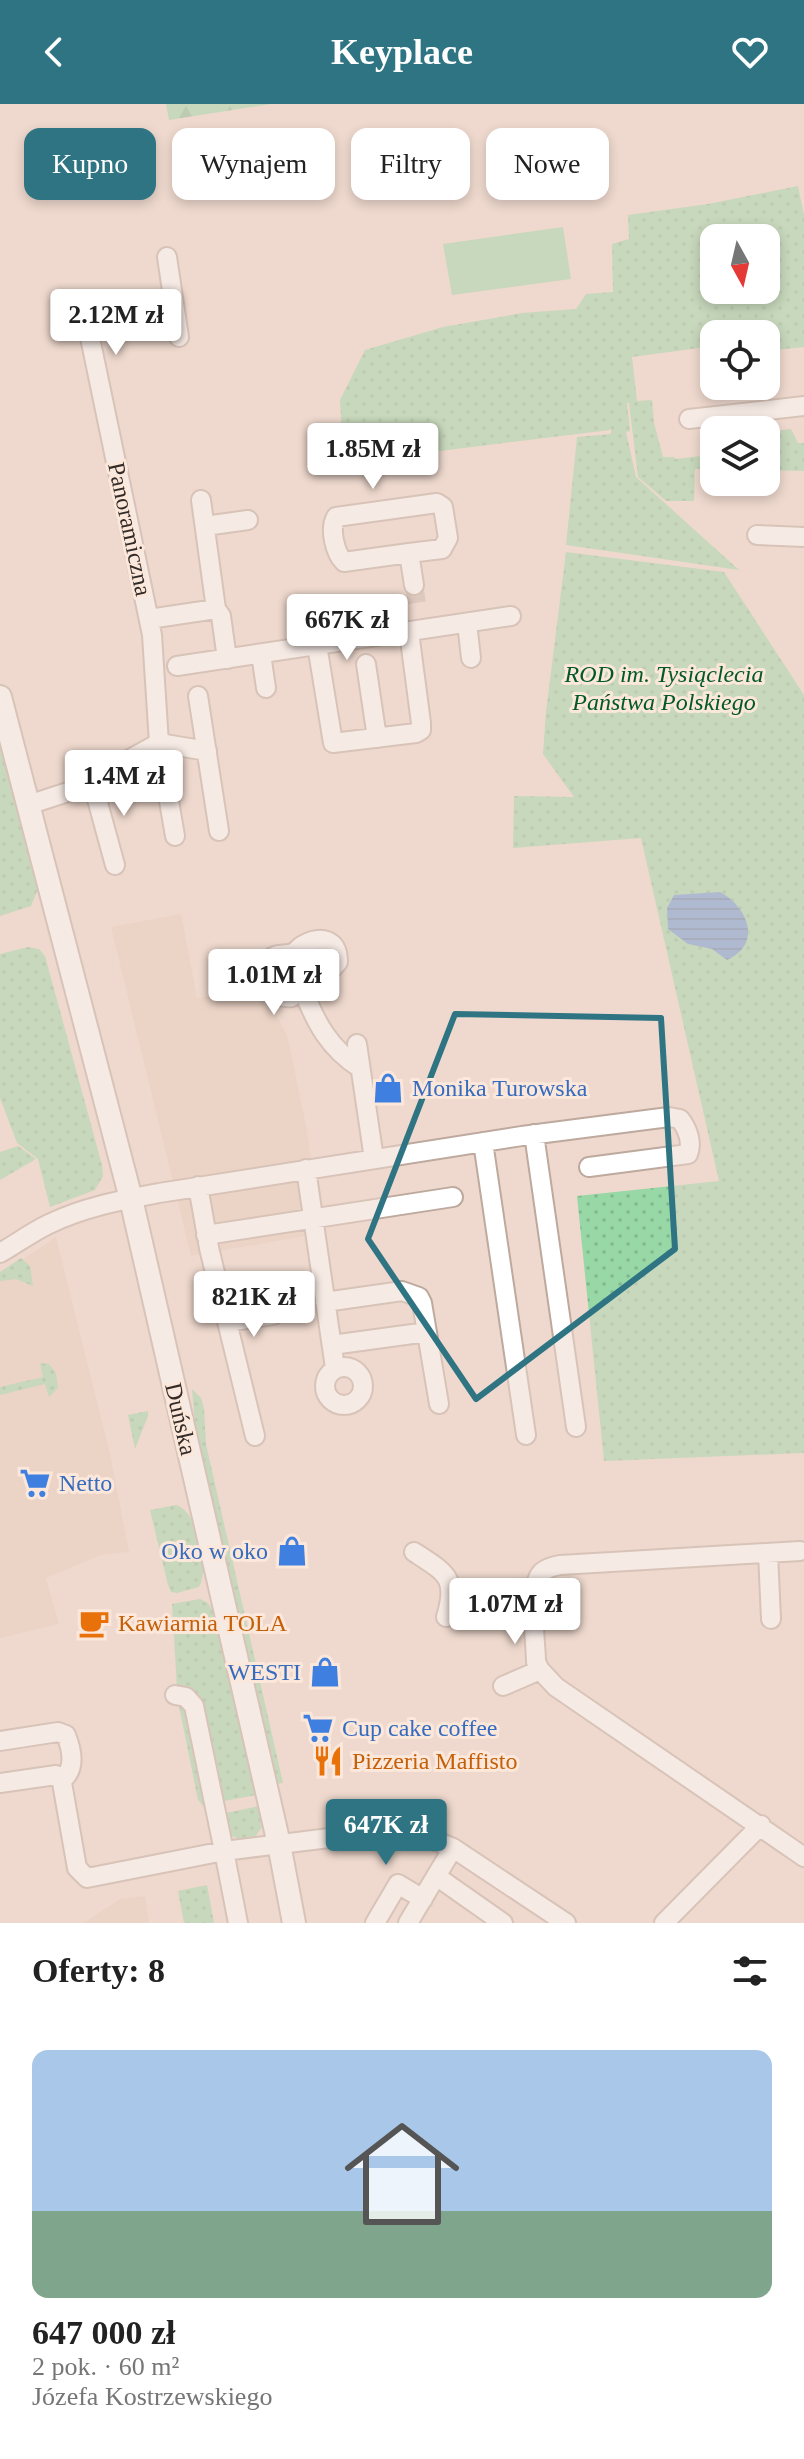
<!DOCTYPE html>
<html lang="pl">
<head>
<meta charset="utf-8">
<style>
	body { margin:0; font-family:Georgia,serif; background:#f6f6f6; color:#222; height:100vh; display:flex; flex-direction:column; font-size:30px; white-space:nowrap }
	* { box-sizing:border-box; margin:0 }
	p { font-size:26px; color:#767676 }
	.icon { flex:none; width:44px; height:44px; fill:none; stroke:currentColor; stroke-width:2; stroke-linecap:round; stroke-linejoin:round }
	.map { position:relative; height:1819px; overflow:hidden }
	.panel { display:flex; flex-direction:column; background:#fff; flex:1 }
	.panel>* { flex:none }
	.banner { position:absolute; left:24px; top:24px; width:756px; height:72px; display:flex; gap:16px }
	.needle { width:52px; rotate:172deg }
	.tools { position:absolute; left:700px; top:120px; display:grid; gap:16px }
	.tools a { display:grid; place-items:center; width:80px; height:80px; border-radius:16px; background:#fff; box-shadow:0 4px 12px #0003; font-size:40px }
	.price { position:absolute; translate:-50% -68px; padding:0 18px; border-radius:8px; background:#fff; color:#222; font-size:26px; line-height:52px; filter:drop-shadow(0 2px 4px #0008) }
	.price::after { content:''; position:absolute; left:50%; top:48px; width:24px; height:18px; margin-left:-12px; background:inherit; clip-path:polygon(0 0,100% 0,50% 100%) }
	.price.on { background:#2f7483; color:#fff }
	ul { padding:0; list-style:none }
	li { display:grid; align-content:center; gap:16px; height:424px; padding:0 32px }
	li span { display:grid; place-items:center; height:248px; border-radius:16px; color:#555 }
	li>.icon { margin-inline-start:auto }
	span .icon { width:144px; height:144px; fill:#fffc; stroke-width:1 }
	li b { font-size:34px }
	h2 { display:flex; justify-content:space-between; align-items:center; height:96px; padding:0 32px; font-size:34px }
	.pill { padding:0 28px; border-radius:16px; background:#fff; box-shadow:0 4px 12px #0003; font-size:28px; line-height:72px }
	.pill.on { background:#2f7483; color:#fff }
	header { display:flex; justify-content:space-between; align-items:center; height:104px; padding:0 32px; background:#2f7483; color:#fff; font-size:36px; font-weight:600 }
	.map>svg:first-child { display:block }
</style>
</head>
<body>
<header><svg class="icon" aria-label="back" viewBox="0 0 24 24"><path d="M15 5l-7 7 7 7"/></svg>Keyplace<svg class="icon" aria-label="heart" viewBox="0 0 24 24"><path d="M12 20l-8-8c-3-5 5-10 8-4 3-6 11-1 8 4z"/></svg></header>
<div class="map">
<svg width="804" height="1819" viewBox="0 0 804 1819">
	<defs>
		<pattern id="green-dots" width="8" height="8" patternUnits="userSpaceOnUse" patternTransform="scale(2)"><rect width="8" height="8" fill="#98d7a6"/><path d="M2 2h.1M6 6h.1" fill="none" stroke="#83b98f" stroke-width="1.8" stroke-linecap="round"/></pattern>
		<pattern id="forest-firs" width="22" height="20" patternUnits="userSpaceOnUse" patternTransform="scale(2)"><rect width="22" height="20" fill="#98d7a6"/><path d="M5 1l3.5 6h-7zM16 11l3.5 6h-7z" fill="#83b98f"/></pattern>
		<pattern id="water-rules" width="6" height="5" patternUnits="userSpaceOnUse" patternTransform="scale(2)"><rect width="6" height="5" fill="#6396d2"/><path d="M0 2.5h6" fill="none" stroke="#527baa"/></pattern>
	</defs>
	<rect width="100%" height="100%" fill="#efd9ce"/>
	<path fill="#e7ccbc" d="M181,810L197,894L260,883L287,931L306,1021L322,1129L191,1152L111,823Z
		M56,1133L110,1350L129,1448L101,1451L46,1474L59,1520L0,1534V1171Z
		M145,1792L149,1819H83L121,1795Z"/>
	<path fill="url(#green-dots)" fill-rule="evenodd" d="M798,82L804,111V243L766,247V230H714V242L632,253L637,297L652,296L654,319L663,353H674L675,355L701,352L700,335L714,333V365H695L694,397H666L638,373L629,299H627L630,327L626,328L636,373L739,466L566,441L577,333L611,330V323L610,326L416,350L344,365L340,296L365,246L443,223L522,209L576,205L586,190L613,188L612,140L629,135L628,111L708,100ZM714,134H766V186H714Z
		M791,325L798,339H804V367L766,366V328Z
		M566,448L724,468L804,591V1349L604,1357L577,1092L719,1077L641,734L513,744L514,692L574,693L543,650L546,608Z
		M0,640L38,785L31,802L0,812Z
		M28,843L39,845L45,852L102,1061L103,1072L95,1086L50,1103L38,1055L17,1039L0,994V850Z
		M18,1042L36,1055L0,1076V1048Z
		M21,1154L30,1162L33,1182L16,1175L0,1177V1168Z
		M40,1259L49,1260L56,1269L58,1284L49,1293L45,1280L0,1291V1283L43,1273Z
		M192,1285L201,1294L204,1304L206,1340L215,1380L283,1679L274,1680L197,1343Z
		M148,1307V1312L135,1345L128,1311Z
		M176,1401C198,1407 210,1464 199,1483L177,1489L171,1488L168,1481L150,1406Z
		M200,1495L208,1499L215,1510L256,1691L219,1698L197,1596L177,1585L172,1500Z
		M179,1602L187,1603L208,1702L204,1703L198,1696Z
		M259,1702L262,1723L255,1733L239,1735L230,1731L221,1710Z
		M207,1781L214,1819H184L178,1787Z"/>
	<path fill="url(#forest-firs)" d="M166,0H271L169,16Z"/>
	<path fill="#98d7a6" d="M563,123L571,175L452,191L443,140Z"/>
	<path fill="url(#water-rules)" d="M720,788C748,803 763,840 727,856L712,845L688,840L668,825L667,804L674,791Z"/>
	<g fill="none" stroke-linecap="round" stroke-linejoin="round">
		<path stroke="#c9b6ad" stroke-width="18" stroke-dasharray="18 9" stroke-linecap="butt" d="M414,481L418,506"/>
		<g stroke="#bda99e" stroke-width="22">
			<path id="minor" d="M167,153L179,233
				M689,315L804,302
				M201,396L216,505
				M205,422L248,416
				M757,431L804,433
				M409,449L344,458C335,449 329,425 336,413L437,399L443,403L448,434L442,445L409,449L414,481
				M149,515L216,505L221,512L227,555
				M467,519L471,554
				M317,541L333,639L416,629L421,626V619L409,528
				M261,550L266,584
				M366,560L377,634
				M177,562L511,512
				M198,592L219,727
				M92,677L115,761
				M28,701L74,686L159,639L152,531L88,224L174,207
				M175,732L159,639L207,647
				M292,850C305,856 311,866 306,881L292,893C271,896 253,874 269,856C277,848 284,852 293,849C297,847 299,843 303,841C321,831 338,835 338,858L328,869L308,875
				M303,886C316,919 329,944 360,964
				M357,940L374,1055
				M534,1030L576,1323
				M483,1038L526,1331
				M306,1065L335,1264
				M198,1082L209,1144L255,1332
				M206,1131L453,1093
				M0,1149C16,1140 32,1128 49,1120C84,1103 122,1096 159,1089L522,1032L669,1013L680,1015C687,1024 693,1038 688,1050L589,1063
				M325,1198L402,1187L419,1193L422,1199L439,1300
				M228,1218L273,1211
				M332,1241L427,1228
				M325 1282a19 19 0 1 1 38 0a19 19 0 1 1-38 0Z
				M800,1447L560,1461C554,1462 547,1464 542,1468C527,1483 536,1537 536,1558L540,1566L556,1583L804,1753
				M414,1448C446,1469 458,1473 446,1513
				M768,1449L771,1515
				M453,1489L534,1484
				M503,1582L540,1566
				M175,1591L186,1593L194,1602L224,1747L378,1728L417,1729L453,1744L566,1819
				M0,1637L58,1628L66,1631C72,1646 76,1665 62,1676
				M0,1679L56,1671L61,1673L77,1764L87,1774L224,1747L238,1819
				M436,1772L503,1819
				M375,1819L398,1780L423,1795
				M408,1819L453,1744
				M664,1819L761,1721"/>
		</g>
		<g stroke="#bda99e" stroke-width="26">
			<path id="tertiary" d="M0,593L131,1095L279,1740L294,1819"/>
		</g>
		<use href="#minor" stroke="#fff" stroke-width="18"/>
		<use href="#tertiary" stroke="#fff" stroke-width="22"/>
	</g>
	<path d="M0 0H804V1819H0ZM455,910L661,914L675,1145L476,1295L368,1135Z" fill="#efd9ce" fill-opacity=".55" fill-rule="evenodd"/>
	<path fill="none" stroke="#2f7483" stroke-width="6" stroke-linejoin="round" d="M455,910L661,914L675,1145L476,1295L368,1135Z"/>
	<defs>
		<g id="shop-bare" transform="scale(2.4)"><path d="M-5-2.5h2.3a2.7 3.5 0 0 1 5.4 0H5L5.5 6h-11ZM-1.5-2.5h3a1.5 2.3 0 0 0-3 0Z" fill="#3f7fe0" stroke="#fce7db" stroke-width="2.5" paint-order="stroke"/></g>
		<g id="supermarket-bare" transform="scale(2.4)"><path d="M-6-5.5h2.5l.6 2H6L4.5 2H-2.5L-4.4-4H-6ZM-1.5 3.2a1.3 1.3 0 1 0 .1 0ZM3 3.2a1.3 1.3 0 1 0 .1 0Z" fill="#3f7fe0" stroke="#fce7db" stroke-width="2.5" paint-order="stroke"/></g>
		<g id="cafe-bare" transform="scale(2.4)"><path d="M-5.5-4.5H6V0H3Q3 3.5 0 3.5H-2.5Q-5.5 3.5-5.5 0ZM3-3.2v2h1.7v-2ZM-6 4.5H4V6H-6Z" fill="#e8710a" stroke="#fce7db" stroke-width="2.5" paint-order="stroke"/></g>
		<g id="restaurant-bare" transform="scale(2.4)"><path d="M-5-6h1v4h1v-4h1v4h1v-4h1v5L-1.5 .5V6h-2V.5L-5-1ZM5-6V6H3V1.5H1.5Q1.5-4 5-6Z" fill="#e8710a" stroke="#fce7db" stroke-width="2.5" paint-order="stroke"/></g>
	</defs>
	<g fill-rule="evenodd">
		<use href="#shop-bare" x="388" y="984"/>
		<use href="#supermarket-bare" x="35" y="1379"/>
		<use href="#shop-bare" x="292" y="1447"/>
		<use href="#cafe-bare" x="94" y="1519"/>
		<use href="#shop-bare" x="325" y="1568"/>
		<use href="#supermarket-bare" x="318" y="1624"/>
		<use href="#restaurant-bare" x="328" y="1657"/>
	</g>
	<g text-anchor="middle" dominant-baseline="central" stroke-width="6" stroke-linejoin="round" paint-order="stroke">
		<g font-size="24" fill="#332b27" stroke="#fce7db">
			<text transform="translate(130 425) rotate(78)">Panoramiczna</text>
			<text transform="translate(181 1315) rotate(77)">Duńska</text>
		</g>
		<g font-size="24" font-style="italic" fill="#015928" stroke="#fce7db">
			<text x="664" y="570">ROD im. Tysiąclecia<tspan x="664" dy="28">Państwa Polskiego</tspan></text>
		</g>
		<g font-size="24" fill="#366cbe" stroke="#fce7db" text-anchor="start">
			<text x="412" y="984">Monika Turowska</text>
			<text x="59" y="1379">Netto</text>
			<text x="268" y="1447" text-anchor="end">Oko w oko</text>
			<text x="301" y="1568" text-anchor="end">WESTI</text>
			<text x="342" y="1624">Cup cake coffee</text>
		</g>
		<g font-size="24" fill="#c56008" stroke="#fce7db" text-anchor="start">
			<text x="118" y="1519">Kawiarnia TOLA</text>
			<text x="352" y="1657">Pizzeria Maffisto</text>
		</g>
	</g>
</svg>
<div class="tools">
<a><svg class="needle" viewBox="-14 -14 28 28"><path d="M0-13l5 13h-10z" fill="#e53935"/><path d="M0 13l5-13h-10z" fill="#767676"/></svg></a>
<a><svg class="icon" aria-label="locate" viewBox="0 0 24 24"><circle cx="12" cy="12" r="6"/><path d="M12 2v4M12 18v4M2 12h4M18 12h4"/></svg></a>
<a><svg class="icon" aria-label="layers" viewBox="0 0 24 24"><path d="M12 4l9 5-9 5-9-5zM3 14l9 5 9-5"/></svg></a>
</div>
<b class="price" style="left:116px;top:253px">2.12M zł</b>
<b class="price" style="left:373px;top:387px">1.85M zł</b>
<b class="price" style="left:347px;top:558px">667K zł</b>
<b class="price" style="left:124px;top:714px">1.4M zł</b>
<b class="price" style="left:274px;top:913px">1.01M zł</b>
<b class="price" style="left:254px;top:1235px">821K zł</b>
<b class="price" style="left:515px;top:1542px">1.07M zł</b>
<b class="price on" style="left:386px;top:1763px">647K zł</b>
<div class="banner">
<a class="pill on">Kupno</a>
<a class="pill">Wynajem</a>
<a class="pill">Filtry</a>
<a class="pill">Nowe</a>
</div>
</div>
<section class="panel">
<h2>Oferty: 8<svg class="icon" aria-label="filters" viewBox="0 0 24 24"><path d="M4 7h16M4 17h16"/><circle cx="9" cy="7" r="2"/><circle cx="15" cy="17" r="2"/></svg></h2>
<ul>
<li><span style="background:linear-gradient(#a9c7e8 65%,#7fa58c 0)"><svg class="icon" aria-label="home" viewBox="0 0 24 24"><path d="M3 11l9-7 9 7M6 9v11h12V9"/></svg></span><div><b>647 000 zł</b><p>2 pok. · 60 m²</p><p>Józefa Kostrzewskiego</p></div></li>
</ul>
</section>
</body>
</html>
